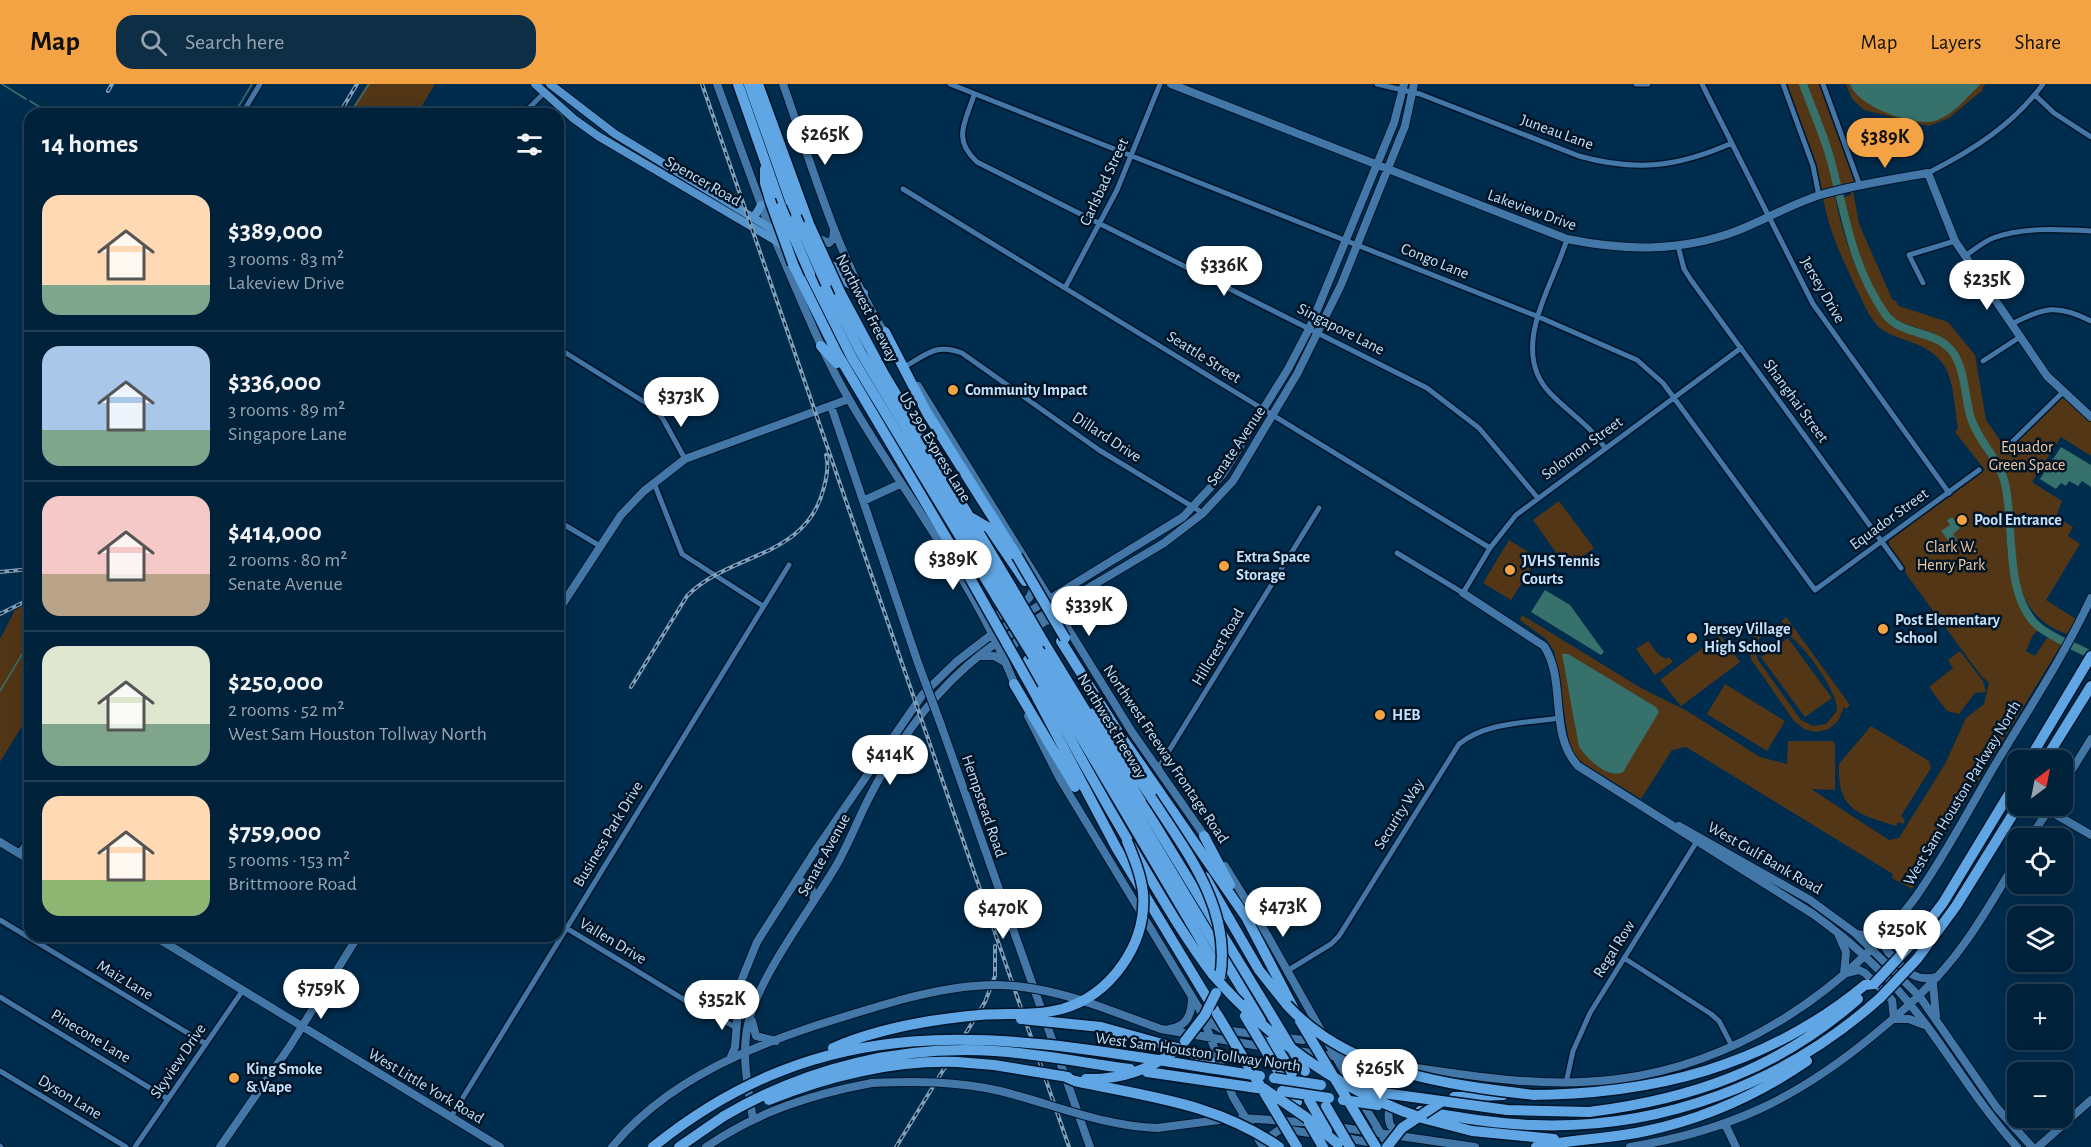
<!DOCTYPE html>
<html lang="en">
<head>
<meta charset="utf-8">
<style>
	body { margin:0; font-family:"Alegreya Sans",sans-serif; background:#0e2e45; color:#f1f3f6; height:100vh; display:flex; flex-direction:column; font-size:22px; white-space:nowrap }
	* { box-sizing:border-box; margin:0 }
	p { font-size:20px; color:#95a3af }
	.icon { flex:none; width:33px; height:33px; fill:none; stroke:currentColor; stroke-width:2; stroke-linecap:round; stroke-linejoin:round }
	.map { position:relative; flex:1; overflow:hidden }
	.details { position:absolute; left:24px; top:24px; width:540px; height:834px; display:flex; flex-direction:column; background:#00213a; border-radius:18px; box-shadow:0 6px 24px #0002,0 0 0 2px #223e54 }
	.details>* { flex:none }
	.needle { width:39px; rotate:32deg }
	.buttons { position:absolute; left:2007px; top:666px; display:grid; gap:12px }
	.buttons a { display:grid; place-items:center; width:66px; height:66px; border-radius:12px; background:#00213a; box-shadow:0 6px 24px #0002,0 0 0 2px #223e54; font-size:30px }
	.price { position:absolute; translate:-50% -51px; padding:0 14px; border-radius:21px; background:#fff; color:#222; font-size:20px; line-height:39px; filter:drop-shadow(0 2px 3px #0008) }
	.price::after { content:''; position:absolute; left:50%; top:36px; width:18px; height:14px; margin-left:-9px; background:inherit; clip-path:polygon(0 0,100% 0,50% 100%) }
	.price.on { background:#f4a344; color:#111 }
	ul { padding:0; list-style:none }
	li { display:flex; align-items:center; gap:18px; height:150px; padding:0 18px }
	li+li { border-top:2px solid #223e54 }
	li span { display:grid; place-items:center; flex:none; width:168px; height:120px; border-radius:18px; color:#555 }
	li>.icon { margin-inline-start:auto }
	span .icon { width:72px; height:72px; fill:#fffc; stroke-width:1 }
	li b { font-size:26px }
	h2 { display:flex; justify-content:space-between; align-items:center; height:72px; padding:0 18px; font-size:26px }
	header { display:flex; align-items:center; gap:36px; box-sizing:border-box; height:84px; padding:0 30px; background:#f4a344; color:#111 }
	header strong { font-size:28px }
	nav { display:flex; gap:33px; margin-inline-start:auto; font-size:21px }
	.search { width:420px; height:54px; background:#0e2e45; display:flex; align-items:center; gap:15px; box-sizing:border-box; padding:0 21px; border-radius:18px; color:#95a3af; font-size:22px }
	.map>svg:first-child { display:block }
</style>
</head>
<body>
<header>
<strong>Map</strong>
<div class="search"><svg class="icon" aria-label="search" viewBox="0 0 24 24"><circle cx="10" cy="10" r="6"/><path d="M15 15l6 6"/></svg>Search here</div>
<nav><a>Map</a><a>Layers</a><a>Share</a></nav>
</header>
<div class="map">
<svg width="2091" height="1063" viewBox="0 0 2091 1063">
	<rect width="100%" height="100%" fill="#002c4d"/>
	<path fill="#523616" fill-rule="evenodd" d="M367,0H435L417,30H348Z
		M1787,0H1821L1855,95L1853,100L1823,106L1821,104L1816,80Z
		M1846,0H1986L1982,4L1983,6L1949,34L1929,42L1864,26L1852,15Z
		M1853,106L1859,140L1893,217L1895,216L1899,222L1948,238L1975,271L1986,336L2007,366L2060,315H2065L2091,336V372L2061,353L2032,398L2062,417L2056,433L2073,443L2068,452L2080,460L2046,516L2076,535L2067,550C1990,525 2027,430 1998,374C1992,364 1983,355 1978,344C1964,313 1972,289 1947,259C1935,245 1910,245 1894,234C1871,217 1848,142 1842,114L1851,111L1850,107Z
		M1835,112C1841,148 1865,224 1898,244C1917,255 1936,251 1950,270C1965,291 1963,322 1972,345C1980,365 1996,379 2002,401C2011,458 1998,498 2040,545L2033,551L2026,567L2035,572L2047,554L2063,558L1912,805L1892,794L1893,790L1686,663L1672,666L1641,715L1578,676L1570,664L1554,567L1546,555L1520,536L1522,531L1641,604L1687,627L1760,673L1787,680L1788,657H1833L1835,661V706L1811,705L1889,756L1899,754L1945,680L1966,634L1984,620L1989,598L1982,593L1906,490L1905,483L1889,461V456L1985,386L1955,348L1958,344C1951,300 1956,273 1908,257C1897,253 1883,249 1876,240C1867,230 1862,215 1856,204C1842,174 1829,147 1823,114Z
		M1559,417L1594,464L1567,484L1533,436Z
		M1509,456L1538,474L1511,516L1483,499Z
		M30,518V629L0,678V555L15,526Z
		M1786,533L1850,621L1846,625L1844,623L1838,637L1829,645L1816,648L1804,645L1794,637L1751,575C1746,553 1761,537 1783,540L1782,537ZM1777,545C1796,547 1840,609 1837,627L1826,640L1813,642L1801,636L1758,576C1752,560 1760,547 1777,545Z
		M1720,551L1740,578L1681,622L1660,596Z
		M1788,554L1832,614L1805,633L1761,573Z
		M1648,557L1658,570L1666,575L1669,573L1673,578L1655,591L1636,565Z
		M1960,567L1983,597L1986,608L1975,609L1959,630L1947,627L1929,603L1953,584L1948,576Z
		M1725,600L1785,637L1767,667L1707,630Z
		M1871,642L1929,677L1931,684L1901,732L1905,736L1903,740L1898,738L1896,742C1859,730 1837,727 1839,680Z"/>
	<path fill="#37716c" d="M1850,0H1981C1967,13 1953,32 1934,37C1913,43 1857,22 1850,0Z
		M2061,363L2091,381V403L2082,397L2078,402L2069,397L2066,402L2061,399L2056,405L2040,395Z
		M1952,433L1960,444L1953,450L1957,456L1951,460L1941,447L1950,441L1947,436Z
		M1545,506L1570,521L1604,568L1601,571L1531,528Z
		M1562,570H1568L1656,623L1659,628L1623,688C1608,696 1587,674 1579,663Z"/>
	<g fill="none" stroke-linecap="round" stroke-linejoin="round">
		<path stroke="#37716c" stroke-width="1.5" d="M2,0L26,15
			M30,17L51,30
			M234,30L252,0
			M350,30L369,0
			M0,607L30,557"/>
		<path stroke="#37716c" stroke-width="8" d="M1803,0C1812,25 1824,51 1831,77C1846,133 1851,180 1885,230C1902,253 1938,245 1954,270C1965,288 1965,312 1970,331C1977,357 2000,375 2005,400C2015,441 2003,513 2039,543C2054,555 2075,562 2091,571"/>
		<g stroke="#00142a" stroke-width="8">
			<path id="street" d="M950,0L1539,233L1637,276L1663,299L1815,506L1979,386
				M1377,0L1420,10L1579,72C1636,88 1678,83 1732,59
				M1636,0H1648
				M1702,0L1813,220L1949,409
				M1783,0L1813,82L1819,112
				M1823,0L1860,102
				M974,11C965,39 952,55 977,78L1427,304L1479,344L1537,413
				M2035,11L2054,29L2091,53
				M242,30L260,0
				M523,30L544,9
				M1928,89C1973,66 2013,41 2043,0
				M903,105L1490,464
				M1567,155C1553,202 1508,265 1550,309C1569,329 1590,341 1605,364
				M1678,162L1684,185L1691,196L1901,484
				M1965,172C1974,166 1983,158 1993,154C2024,143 2058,145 2091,147
				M1923,199L1909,171L1955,157
				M1065,204L1117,106L1160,0
				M2012,240C2044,223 2058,220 2091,237
				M558,264L654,324L663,335L685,375
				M1983,277L2020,253
				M906,282C927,270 937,259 962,269L1099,366L1203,429
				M2007,363L2062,309
				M654,399L682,470L763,522
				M558,437L600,462
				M1397,469L1463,509L1490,464L1516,431L1741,264
				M1157,686L1319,424
				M19,769L30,752
				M0,836L206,960
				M558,839L688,918L735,943
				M1624,874L1711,930L1719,937L1732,962
				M1287,887L1331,860L1339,852L1459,660C1486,638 1526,639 1560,634
				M0,913L168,1015
				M718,932L726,931L736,922
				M0,987L126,1063
				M1566,999L1573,967L1590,929L1699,754
				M451,1033L789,481
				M0,1062L1,1063
				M135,1063L243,906"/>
		</g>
		<g stroke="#00142a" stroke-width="10">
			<path id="secondary" d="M717,0L770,145
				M783,0C813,84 838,175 886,251
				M1171,0L1567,155C1626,167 1683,168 1739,146C1766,135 1792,120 1820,111C1854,101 1892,95 1928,89L1955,157L2047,292L2091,333
				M815,153L829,159L833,155L834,146
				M775,156C799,210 820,266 850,317C905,412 977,501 1016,604
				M918,302L1132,648L1206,754
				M831,322L918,579
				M863,417L900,400
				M1463,509L1544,562C1567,597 1548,650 1578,682L1813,830C1855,860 1896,900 1927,942C1958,984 1981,1023 2017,1063
				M558,527L621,431L644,407L685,375L849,315
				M988,529L1004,532C1017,524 1034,517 1033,500
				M1008,570L1016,558L1047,536L1058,539
				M979,572H994L1003,577
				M1028,632L1060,695L1200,926L1233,1013L1263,1063
				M941,641L1090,1063
				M2062,702L2091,655
				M2048,726L2091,751
				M1679,742L1810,816L1855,849L1920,913L1997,1024L2032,1063
				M2030,754L2051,722
				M0,758L30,776
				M1225,782L1262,842L1354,1005
				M797,795L811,802L814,816
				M1887,848L1885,863L1888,868C1905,884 1912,899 1937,893
				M1857,850L1869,852L1884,848
				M154,852L500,1063
				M1839,852L1846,868L1844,890L1859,886L1865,889L1892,916L1894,935
				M1933,900L1936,932
				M1101,923L1161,945L1265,963
				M1205,931L1214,941L1223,946L1303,956L1311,950
				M1894,935H1909L1927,942
				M752,937L756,952L776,957
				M1169,945C1187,943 1192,930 1192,913
				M1297,967L1363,976
				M730,975L735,963L740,900L757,858L815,767L923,610L956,578L991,551L1183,433L1223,390L1288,285L1310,243L1394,39L1404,0
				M1390,980C1467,991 1539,1005 1618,995C1736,980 1845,908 1915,814C1945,772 1969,725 1995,681C2028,626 2064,572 2091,514
				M1362,1018L1389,1063
				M1242,1034L1313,1039
				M753,1035C748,1003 741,972 748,940C759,892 810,826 836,782C849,759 858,735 870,712C900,653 940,598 996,559L1164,459L1203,429L1233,397L1297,290L1341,201L1405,42L1414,0
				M1725,1040L1736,1063
				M1337,1043L1475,1063
				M1157,1044L1227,1035
				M1401,1052C1396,1048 1390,1044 1389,1037C1387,1022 1394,995 1406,987
				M1341,1053L1373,1059
				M220,1063L290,962L358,852
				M612,1063C682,978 798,946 900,916
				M706,1063C757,1028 812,1010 872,999
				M1269,1063L1272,1051L1279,1046H1289L1317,1050
				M1630,1063C1729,1047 1798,1014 1875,950C1908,923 1939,895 1964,860C1984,833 2000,803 2018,775
				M2038,1063L2091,1016"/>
		</g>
		<g stroke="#00142a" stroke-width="10">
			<path id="primary" d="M535,0L574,35L598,52L788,164
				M550,0L615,50L785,153
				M750,133L756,130L761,121
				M825,177L857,196
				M830,189L864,209"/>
		</g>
		<g stroke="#00142a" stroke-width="13">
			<path id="highway" d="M738,0L781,123
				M749,0L796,133
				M758,0L809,140
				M765,85V99L770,116
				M793,180L837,269L966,487
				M810,190L852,274L997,514
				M826,200L861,269L1005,509
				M840,208L884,290L1012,504
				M885,248L927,329L1017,472
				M821,262L837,279
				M972,434L989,444L1025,497
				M1043,557L1261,914
				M1061,557L1118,648L1248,836
				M1040,568L1249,917
				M1033,572L1222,892
				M1028,576C1063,643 1099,708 1137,772C1161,812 1184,853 1213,891
				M1014,600L1075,703
				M1033,606L1117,765L1215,927
				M1094,629L1151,713
				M2029,676L2091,572
				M2045,676L2091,602
				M1204,752L1230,801
				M1205,793L1259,886L1287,921
				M1245,831L1296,929
				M1914,857L1943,819L2018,695
				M1917,875L1956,822L2018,722
				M1184,966L1210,977
				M957,978L994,981
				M1275,982L1297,1018
				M1525,1011C1653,1011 1765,983 1865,901L1874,900
				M1454,1013L1503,1011
				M1420,1027C1457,1033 1495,1040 1533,1041C1661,1046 1784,1000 1880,914
				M1589,1028C1693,1015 1778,985 1858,915
				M1422,1034L1472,1047L1554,1055
				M679,1063L724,1032
				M1536,1063C1572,1055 1610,1055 1646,1047C1703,1035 1759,1010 1807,977"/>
		</g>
		<use href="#street" stroke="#4277a7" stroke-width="5"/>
		<use href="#secondary" stroke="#4277a7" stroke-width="8"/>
		<use href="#primary" stroke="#5493cc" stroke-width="8"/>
		<use href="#highway" stroke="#60a6e4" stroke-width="10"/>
		<g stroke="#7ea0bc" stroke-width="4">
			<path id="rail" d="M702,0L1069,1063
				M108,7L112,0
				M339,30L357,0
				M0,488L30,485
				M0,530L30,515
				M631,603L687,512C730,468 807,475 824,403C827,392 829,381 826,371
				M896,1063L985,918L995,892V862"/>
		</g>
		<use href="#rail" stroke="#011426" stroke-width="1.5" stroke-dasharray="4.5" stroke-linecap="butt"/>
		<g stroke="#00142a" stroke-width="10" stroke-linecap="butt">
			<path id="secondary-bridge" d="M918,579L941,641
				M900,916C979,895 1023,895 1101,923
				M872,999C915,997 957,997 1000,1007C1053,1020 1102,1042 1157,1044"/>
		</g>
		<g stroke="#00142a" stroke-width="13" stroke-linecap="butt">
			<path id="highway-bridge" d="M770,116L793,180
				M781,123L810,190
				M796,133L826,200
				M809,140L840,208
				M1017,472L1065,554
				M966,487L1033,606
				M1012,504L1043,557
				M1005,509L1040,568
				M997,514L1033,572
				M1151,713C1186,767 1232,825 1220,893
				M1213,891C1271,957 1338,1006 1422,1034
				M1874,900L1914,857
				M1261,914L1305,987
				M1880,914L1917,875
				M1249,917L1261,937
				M1287,921C1349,989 1449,1001 1534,1011
				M1217,930L1297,1063
				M1245,932L1275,982
				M1021,935L1101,943L1184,966
				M1300,937L1376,1063
				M1272,955L1292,989
				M1185,957L1205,931L1216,909
				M833,964C876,945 933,935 980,931C1007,929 1036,932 1062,925C1111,911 1147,860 1143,809C1141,791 1134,774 1127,757
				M994,981L1068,993
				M1147,988L1264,1005
				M1063,992L1075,997C1148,1013 1216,1019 1279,1063
				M1274,994L1321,1001
				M1086,995C1119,996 1147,987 1173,968
				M1263,1004L1307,1034L1338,1060
				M1361,1006L1507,1026L1589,1028
				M1282,1007L1329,1014
				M769,1016C827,992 894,976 957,978
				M1309,1016L1327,1047
				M1343,1016L1378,1021
				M1326,1022L1350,1063
				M724,1032C806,984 900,961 995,967C1040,970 1085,979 1130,985
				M1309,1039L1323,1063
				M653,1063C848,905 1035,959 1260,992
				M1387,1063L1402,1044L1441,1018"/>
		</g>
		<use href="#secondary-bridge" stroke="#4277a7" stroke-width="8"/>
		<use href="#highway-bridge" stroke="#60a6e4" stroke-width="10"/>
	</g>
	<g fill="#f4a344" stroke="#011426" stroke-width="2">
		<circle cx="953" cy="306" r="6"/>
		<circle cx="1962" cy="436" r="6"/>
		<circle cx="1224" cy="482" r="6"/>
		<circle cx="1510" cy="486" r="6"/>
		<circle cx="1883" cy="545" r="6"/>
		<circle cx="1692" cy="554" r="6"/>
		<circle cx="1380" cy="631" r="6"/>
		<circle cx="234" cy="994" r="6"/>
	</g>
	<g text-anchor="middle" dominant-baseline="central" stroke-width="5" stroke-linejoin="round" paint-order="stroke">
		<g font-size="16" fill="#c4e0fa" stroke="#011426">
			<text transform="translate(1557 48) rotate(20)">Juneau Lane</text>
			<text transform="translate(703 97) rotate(30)">Spencer Road</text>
			<text transform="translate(1104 98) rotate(-65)">Carlsbad Street</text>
			<text transform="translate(1532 126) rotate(20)">Lakeview Drive</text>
			<text transform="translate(1435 177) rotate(22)">Congo Lane</text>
			<text transform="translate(1823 206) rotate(60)">Jersey Drive</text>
			<text transform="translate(867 224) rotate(63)">Northwest Freeway</text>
			<text transform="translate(1341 245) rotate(27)">Singapore Lane</text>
			<text transform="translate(1204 273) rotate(32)">Seattle Street</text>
			<text transform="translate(1796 317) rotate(54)">Shanghai Street</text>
			<text transform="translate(1107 353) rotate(33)">Dillard Drive</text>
			<text transform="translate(1236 362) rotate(-56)">Senate Avenue</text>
			<text transform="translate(935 363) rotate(59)">US 290 Express Lane</text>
			<text transform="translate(1582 364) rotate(-36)">Solomon Street</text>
			<text transform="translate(1889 435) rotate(-36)">Equador Street</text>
			<text transform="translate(1218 563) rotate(-59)">Hillcrest Road</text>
			<text transform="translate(1112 642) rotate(59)">Northwest Freeway</text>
			<text transform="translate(1166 670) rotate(56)">Northwest Freeway Frontage Road</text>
			<text transform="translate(1962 709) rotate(-59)">West Sam Houston Parkway North</text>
			<text transform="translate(984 722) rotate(71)">Hempstead Road</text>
			<text transform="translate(1399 730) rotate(-58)">Security Way</text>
			<text transform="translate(608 750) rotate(-59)">Business Park Drive</text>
			<text transform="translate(824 771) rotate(-61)">Senate Avenue</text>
			<text transform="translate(1765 774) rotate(30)">West Gulf Bank Road</text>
			<text transform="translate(613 857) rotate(31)">Vallen Drive</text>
			<text transform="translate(1614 865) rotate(-58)">Regal Row</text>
			<text transform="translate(125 896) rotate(31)">Maiz Lane</text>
			<text transform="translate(91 952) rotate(31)">Pinecone Lane</text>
			<text transform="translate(1198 968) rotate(8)">West Sam Houston Tollway North</text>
			<text transform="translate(178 977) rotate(-56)">Skyview Drive</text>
			<text transform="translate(426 1002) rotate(31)">West Little York Road</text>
			<text transform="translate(70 1013) rotate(31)">Dyson Lane</text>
		</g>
		<g font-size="16" font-weight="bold" fill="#c4e0fa" stroke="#011426" text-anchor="start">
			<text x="965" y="306">Community Impact</text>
			<text x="1974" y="436">Pool Entrance</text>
			<text x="1236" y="473">Extra Space<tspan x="1236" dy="18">Storage</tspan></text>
			<text x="1522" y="477">JVHS Tennis<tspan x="1522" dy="18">Courts</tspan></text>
			<text x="1895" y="536">Post Elementary<tspan x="1895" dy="18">School</tspan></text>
			<text x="1704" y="545">Jersey Village<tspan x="1704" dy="18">High School</tspan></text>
			<text x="1392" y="631">HEB</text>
			<text x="246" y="985">King Smoke<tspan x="246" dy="18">&amp; Vape</tspan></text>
		</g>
		<g font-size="16" fill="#f4ca9e" stroke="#011426">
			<text x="2027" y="363">Equador<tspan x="2027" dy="18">Green Space</tspan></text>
			<text x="1951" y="463">Clark W.<tspan x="1951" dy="18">Henry Park</tspan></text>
		</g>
	</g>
</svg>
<div class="buttons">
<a><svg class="needle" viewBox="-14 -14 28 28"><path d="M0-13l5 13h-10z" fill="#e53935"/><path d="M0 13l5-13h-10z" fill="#95a3af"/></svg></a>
<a><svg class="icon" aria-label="locate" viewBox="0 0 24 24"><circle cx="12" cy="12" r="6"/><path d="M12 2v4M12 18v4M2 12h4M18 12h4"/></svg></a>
<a><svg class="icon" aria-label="layers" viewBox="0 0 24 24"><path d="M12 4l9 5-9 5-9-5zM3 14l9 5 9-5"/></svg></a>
<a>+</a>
<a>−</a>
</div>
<b class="price" style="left:825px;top:82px">$265K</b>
<b class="price on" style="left:1885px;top:85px">$389K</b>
<b class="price" style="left:1224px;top:213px">$336K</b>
<b class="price" style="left:1987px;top:227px">$235K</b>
<b class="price" style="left:681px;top:344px">$373K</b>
<b class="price" style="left:953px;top:507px">$389K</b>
<b class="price" style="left:1089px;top:553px">$339K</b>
<b class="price" style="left:890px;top:702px">$414K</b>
<b class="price" style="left:1283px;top:854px">$473K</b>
<b class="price" style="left:1003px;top:856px">$470K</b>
<b class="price" style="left:1902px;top:877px">$250K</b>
<b class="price" style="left:321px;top:936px">$759K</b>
<b class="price" style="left:722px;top:947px">$352K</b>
<b class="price" style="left:1380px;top:1016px">$265K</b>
<section class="details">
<h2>14 homes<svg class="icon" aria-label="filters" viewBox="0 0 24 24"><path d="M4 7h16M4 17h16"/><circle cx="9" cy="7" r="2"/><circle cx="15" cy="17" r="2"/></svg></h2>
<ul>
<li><span style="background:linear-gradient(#ffd9b3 75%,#7fa58c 0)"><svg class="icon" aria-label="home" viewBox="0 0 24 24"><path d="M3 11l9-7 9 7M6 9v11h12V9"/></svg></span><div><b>$389,000</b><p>3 rooms · 83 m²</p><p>Lakeview Drive</p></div></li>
<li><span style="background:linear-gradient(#a9c7e8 70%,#7fa58c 0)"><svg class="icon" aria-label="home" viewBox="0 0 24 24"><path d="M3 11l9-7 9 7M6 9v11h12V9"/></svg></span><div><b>$336,000</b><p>3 rooms · 89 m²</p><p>Singapore Lane</p></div></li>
<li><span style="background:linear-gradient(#f6c9c9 65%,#b9a48a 0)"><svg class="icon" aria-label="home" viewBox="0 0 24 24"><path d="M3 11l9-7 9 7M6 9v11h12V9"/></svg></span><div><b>$414,000</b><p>2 rooms · 80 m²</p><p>Senate Avenue</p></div></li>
<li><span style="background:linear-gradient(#dfe7d0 65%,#7fa58c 0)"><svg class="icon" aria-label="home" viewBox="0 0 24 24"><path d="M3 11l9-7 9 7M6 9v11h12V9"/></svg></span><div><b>$250,000</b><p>2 rooms · 52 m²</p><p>West Sam Houston Tollway North</p></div></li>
<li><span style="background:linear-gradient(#ffd9b3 70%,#8fb573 0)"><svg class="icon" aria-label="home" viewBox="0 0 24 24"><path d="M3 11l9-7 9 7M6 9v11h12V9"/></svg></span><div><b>$759,000</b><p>5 rooms · 153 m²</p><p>Brittmoore Road</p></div></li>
</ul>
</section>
</div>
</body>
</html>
